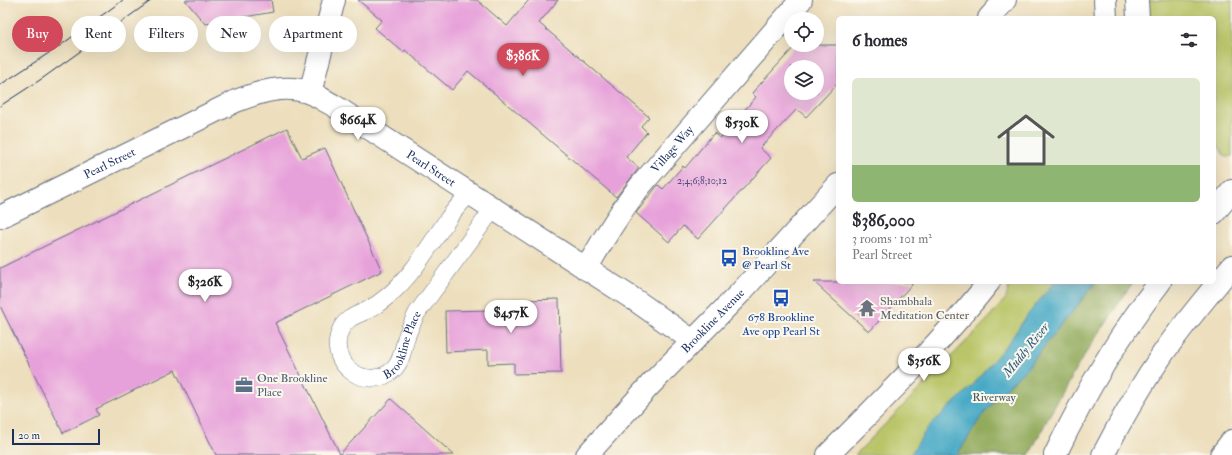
<!DOCTYPE html>
<html lang="en">
<head>
<meta charset="utf-8">
<style>
	body { margin:0; font-family:"IM FELL Double Pica",serif; background:#f2f2f3; color:#2b2b33; height:100vh; display:flex; flex-direction:column; font-size:15px; white-space:nowrap }
	* { box-sizing:border-box; margin:0 }
	p { font-size:13px; color:#7c7c81 }
	.icon { flex:none; width:22px; height:22px; fill:none; stroke:currentColor; stroke-width:2; stroke-linecap:round; stroke-linejoin:round }
	.map { position:relative; flex:1; overflow:hidden }
	.drawer { position:absolute; left:836px; top:16px; width:380px; height:268px; display:flex; flex-direction:column; background:#fff; border-radius:6px; box-shadow:0 4px 16px #0002 }
	.drawer>* { flex:none }
	.banner { position:absolute; left:12px; top:16px; width:380px; height:36px; display:flex; gap:8px }
	.buttons { position:absolute; left:784px; top:12px; display:grid; gap:8px }
	.buttons a { display:grid; place-items:center; width:40px; height:40px; border-radius:50%; background:#fff; box-shadow:0 4px 16px #0002; font-size:20px }
	.scale { position:absolute; left:12px; bottom:10px; width:88px; box-sizing:border-box; padding-left:4px; border:2px solid #1b2f5e; border-top:0; font-size:11px; line-height:14px; white-space:nowrap; color:#1b2f5e; -webkit-text-stroke:3px #fbf7ec; paint-order:stroke }
	.price { position:absolute; translate:-50% -34px; padding:0 9px; border-radius:14px; background:#fff; color:#222; font-size:13px; line-height:26px; filter:drop-shadow(0 1px 2px #0008) }
	.price::after { content:''; position:absolute; left:50%; top:24px; width:12px; height:9px; margin-left:-6px; background:inherit; clip-path:polygon(0 0,100% 0,50% 100%) }
	.price.current { background:#d1495b; color:#fff }
	ul { padding:0; list-style:none }
	li { display:grid; align-content:center; gap:8px; height:212px; padding:0 16px }
	li span { display:grid; place-items:center; height:124px; border-radius:6px; color:#555 }
	li>.icon { margin-inline-start:auto }
	span .icon { width:72px; height:72px; fill:#fffc; stroke-width:1 }
	li b { font-size:17px }
	h2 { display:flex; justify-content:space-between; align-items:center; height:48px; padding:0 16px; font-size:17px }
	.tag { padding:0 14px; border-radius:18px; background:#fff; box-shadow:0 4px 16px #0002; font-size:14px; line-height:36px }
	.tag.current { background:#d1495b; color:#fff }
	.map>svg:first-child { display:block }
</style>
</head>
<body>
<div class="map">
<svg width="1232" height="455" viewBox="0 0 1232 455">
	<rect width="100%" height="100%" fill="#fbf7ec"/>
	<filter id="ink" filterUnits="userSpaceOnUse"><feTurbulence type="fractalNoise" baseFrequency=".025" numOctaves="2"/><feDisplacementMap in="SourceGraphic" scale="8" xChannelSelector="R" yChannelSelector="G"/><feConvolveMatrix kernelMatrix="1 2 1 2 8 2 1 2 1" color-interpolation-filters="sRGB"/></filter>
	<filter id="wash" filterUnits="userSpaceOnUse"><feTurbulence type="fractalNoise" baseFrequency=".012" numOctaves="4" result="noise"/><feDisplacementMap in="SourceGraphic" scale="16" xChannelSelector="R" yChannelSelector="G"/><feGaussianBlur stdDeviation="0.9" result="paint"/><feColorMatrix in="noise" values="0 0 0 0 0 0 0 0 0 0 0 0 0 0 0 0 0 1.4 0 .05"/><feComposite in="paint" operator="in"/></filter>
	<g filter="url(#wash)">
		<rect width="100%" height="100%" fill="#eddfbd"/>
		<path fill="#b9c567" stroke="#6a7a62" d="M1147,0H1232V156L1227,157L1223,154L1214,137V18H1146Z
			M1010,282H1133L1081,360L1049,416L1029,455H855L989,318L1006,298Z"/>
		<path fill="#92aa5c" stroke="#566c5d" d="M1096,282H1133L1081,360L1049,416L1029,455H957L981,417L1001,393L1027,368Z"/>
		<path fill="#45a8c5" stroke="#306c92" d="M1054,282H1096L1027,368L1001,393L981,417L957,455H910L928,427L972,386L1011,339L1026,317Z"/>
		<g id="blocks">
			<path fill="#e7a1da" fill-rule="evenodd" d="M185,0H271L273,12L205,24Z
				M358,0H477L507,26L529,0H558L539,23L649,117L641,126L647,132L626,157L639,168L616,197L468,71L452,90L405,50L403,52L375,28L382,20Z
				M796,45H838V83L806,117L797,109L760,148L771,158L698,239L683,226L669,242L636,213L658,185L663,189L683,166L685,168L714,133L720,138L756,97L752,93ZM791,67H817V93H791Z
				M287,128L302,158L325,148L382,271L275,323L340,454L391,399L454,455H216L175,370L96,409L99,415L63,433L0,306V268Z
				M814,282H914L869,332Z
				M559,299L561,373L514,374V363L488,364V350L446,352L445,311L493,310V301Z"/>
		</g>
	</g>
	<g filter="url(#ink)">
		<use href="#blocks" fill-opacity="0" stroke="#646d7f" stroke-width="1"/>
		<g fill="none" stroke-linecap="round" stroke-linejoin="round">
			<g stroke="#646d7f" stroke-width="18">
				<g id="service">
					<path id="s1" d="M469,194C462,202 454,210 448,219C429,246 413,275 388,296C382,301 375,306 368,310C357,315 345,318 340,331C326,366 369,393 394,369C402,361 403,349 406,338C409,329 413,321 417,313L493,209"/>
				</g>
			</g>
			<g stroke="#646d7f" stroke-width="24">
				<g id="minor">
					<path d="M1105,0L1106,18"/>
					<path d="M1137,0L1138,18"/>
					<path d="M310,93L334,0"/>
					<path id="s2" d="M0,217L236,101C259,92 284,84 308,92C317,95 325,101 333,105L638,302L693,341"/>
					<path id="s3" d="M586,269C603,240 620,211 641,185L801,0"/>
					<path d="M828,455C883,399 940,344 989,282"/>
					<path d="M1221,455L1232,441"/>
				</g>
			</g>
			<g stroke="#646d7f" stroke-width="24">
				<g id="trunk">
					<path d="M989,18L1005,0"/>
					<path d="M1214,213L1232,191"/>
					<path id="s4" d="M587,455L650,385L740,293L838,185"/>
					<path d="M1055,455C1084,395 1119,335 1160,282"/>
					<path d="M1103,455C1121,420 1141,385 1164,352C1185,322 1209,294 1232,266"/>
				</g>
			</g>
			<use href="#service" stroke="#fff" stroke-width="17"/>
			<use href="#minor" stroke="#fff" stroke-width="22"/>
			<use href="#trunk" stroke="#fff" stroke-width="22"/>
			<path stroke="#1b2f5e" stroke-width="1" d="M0,85L61,45L123,0
				M0,106L43,78L152,0"/>
		</g>
	</g>
	<defs>
		<g id="bus-bare" transform="scale(1.38)"><path d="M-5-6H5V4H4V6H2V4H-2V6H-4V4H-5ZM-3.5-4V0h7V-4ZM-3.5 1.2v1.5H-2V1.2ZM2 1.2v1.5H3.5V1.2Z" fill="#1a4fb4" stroke="#fbf7ec" stroke-width="2.5" paint-order="stroke"/></g>
		<g id="temple-bare" transform="scale(1.38)"><path d="M0-6L5-2H3V0L6.5 2.5H4V6H1.5V3h-3V6H-4V2.5H-6.5L-3 0V-2H-5Z" fill="#6b7280" stroke="#fbf7ec" stroke-width="2.5" paint-order="stroke"/></g>
		<g id="office-bare" transform="scale(1.38)"><path d="M-6-3h4V-5.5h4V-3h4V5H-6ZM-1-4.5V-3h2v-1.5ZM-6 0V1H6V0Z" fill="#5c6f8a" stroke="#fbf7ec" stroke-width="2.5" paint-order="stroke"/></g>
	</defs>
	<g fill-rule="evenodd">
		<use href="#bus-bare" x="729" y="258"/>
		<use href="#bus-bare" x="781" y="298"/>
		<use href="#temple-bare" x="867" y="308"/>
		<use href="#office-bare" x="244" y="385"/>
	</g>
	<g text-anchor="middle" dominant-baseline="central" stroke-width="4" stroke-linejoin="round" paint-order="stroke">
		<g font-size="10" fill="#4e4c7d">
			<text x="702" y="181">2;4;6;8;10;12</text>
		</g>
		<g font-size="12" fill="#1b2f5e" stroke="#fbf7ec">
			<text stroke="none"><textPath href="#s3" startOffset="148">Village Way</textPath></text>
			<text stroke="none"><textPath href="#s2" startOffset="122">Pearl Street</textPath></text>
			<text stroke="none"><textPath href="#s2" startOffset="482">Pearl Street</textPath></text>
			<text stroke="none"><textPath href="#s4" startOffset="184">Brookline Avenue</textPath></text>
			<text stroke="none"><textPath href="#s1" startOffset="308">Brookline Place</textPath></text>
		</g>
		<g font-size="12" fill="#164399" stroke="#fbf7ec" text-anchor="start">
			<text x="742" y="251">Brookline Ave<tspan x="742" dy="14">@ Pearl St</tspan></text>
			<text x="781" y="317" text-anchor="middle">678 Brookline<tspan x="781" dy="14">Ave opp Pearl St</tspan></text>
		</g>
		<g font-size="12" fill="#5b616d" stroke="#fbf7ec" text-anchor="start">
			<text x="880" y="301">Shambhala<tspan x="880" dy="14">Meditation Center</tspan></text>
		</g>
		<g font-size="12" fill="#4e5e75" stroke="#fbf7ec" text-anchor="start">
			<text x="257" y="378">One Brookline<tspan x="257" dy="14">Place</tspan></text>
		</g>
		<g font-size="12" fill="#4a5c61" stroke="#fbf7ec">
			<text x="994" y="397">Riverway</text>
		</g>
		<g font-size="13" font-style="italic" fill="#2a5982" stroke="#fbf7ec">
			<text transform="translate(1026 350) rotate(-51)">Muddy River</text>
		</g>
	</g>
</svg>
<div class="buttons">
<a><svg class="icon" aria-label="locate" viewBox="0 0 24 24"><circle cx="12" cy="12" r="6"/><path d="M12 2v4M12 18v4M2 12h4M18 12h4"/></svg></a>
<a><svg class="icon" aria-label="layers" viewBox="0 0 24 24"><path d="M12 4l9 5-9 5-9-5zM3 14l9 5 9-5"/></svg></a>
</div>
<div class="scale">20 m</div>
<b class="price current" style="left:523px;top:77px">$386K</b>
<b class="price" style="left:358px;top:141px">$664K</b>
<b class="price" style="left:742px;top:144px">$530K</b>
<b class="price" style="left:205px;top:303px">$326K</b>
<b class="price" style="left:511px;top:334px">$457K</b>
<b class="price" style="left:924px;top:382px">$356K</b>
<div class="banner">
<a class="tag current">Buy</a>
<a class="tag">Rent</a>
<a class="tag">Filters</a>
<a class="tag">New</a>
<a class="tag">Apartment</a>
</div>
<section class="drawer">
<h2>6 homes<svg class="icon" aria-label="filters" viewBox="0 0 24 24"><path d="M4 7h16M4 17h16"/><circle cx="9" cy="7" r="2"/><circle cx="15" cy="17" r="2"/></svg></h2>
<ul>
<li><span style="background:linear-gradient(#dfe7d0 70%,#8fb573 0)"><svg class="icon" aria-label="home" viewBox="0 0 24 24"><path d="M3 11l9-7 9 7M6 9v11h12V9"/></svg></span><div><b>$386,000</b><p>3 rooms · 101 m²</p><p>Pearl Street</p></div></li>
</ul>
</section>
</div>
</body>
</html>
